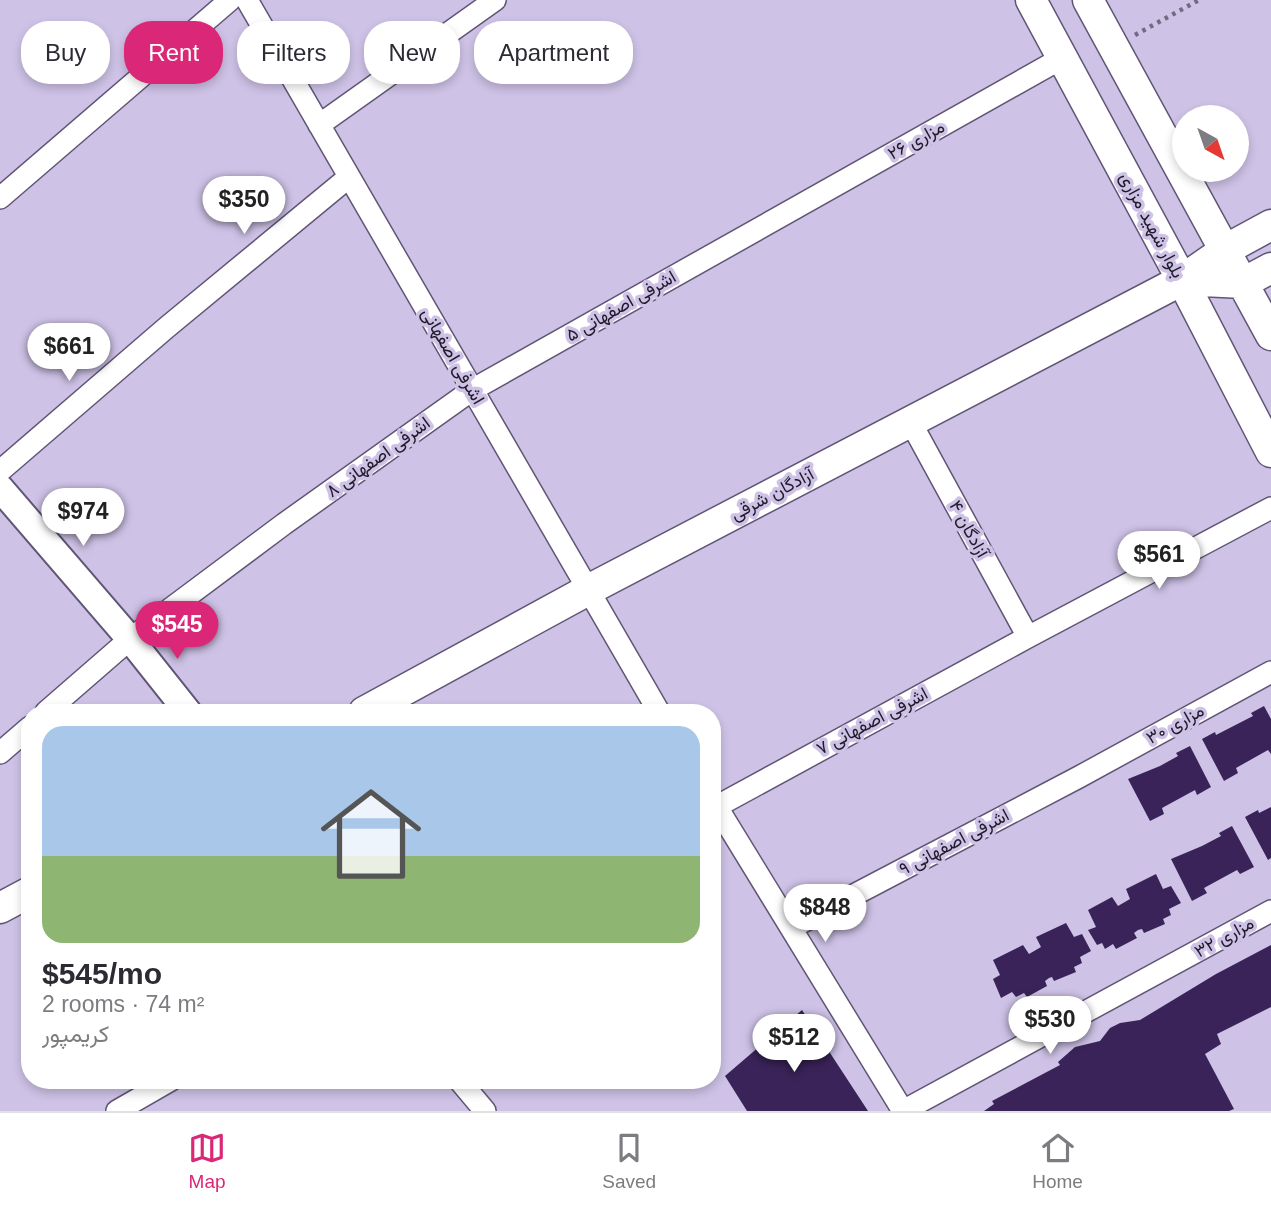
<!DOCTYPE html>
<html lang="en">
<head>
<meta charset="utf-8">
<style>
	body { margin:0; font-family:Helvetica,Vazirmatn,sans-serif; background:#f2f2f3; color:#2b2b33; height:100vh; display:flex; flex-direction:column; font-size:26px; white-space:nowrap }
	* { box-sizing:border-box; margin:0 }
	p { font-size:23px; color:#7c7c81 }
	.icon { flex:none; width:38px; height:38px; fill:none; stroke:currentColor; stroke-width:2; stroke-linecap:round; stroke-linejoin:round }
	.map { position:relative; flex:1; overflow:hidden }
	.side { position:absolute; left:21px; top:704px; width:700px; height:385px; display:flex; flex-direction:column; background:#fff; border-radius:28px; box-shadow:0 4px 10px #0003 }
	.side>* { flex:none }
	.banner { position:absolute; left:21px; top:21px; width:700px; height:63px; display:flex; gap:14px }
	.needle { width:46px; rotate:140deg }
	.tools { position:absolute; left:1172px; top:105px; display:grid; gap:14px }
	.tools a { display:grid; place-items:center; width:77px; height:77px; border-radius:50%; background:#fff; box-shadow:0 4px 10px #0003; font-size:35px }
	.price { position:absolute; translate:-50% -60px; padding:0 16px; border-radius:24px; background:#fff; color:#222; font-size:23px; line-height:46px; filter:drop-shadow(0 2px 4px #0008) }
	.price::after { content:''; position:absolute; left:50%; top:42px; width:21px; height:16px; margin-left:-10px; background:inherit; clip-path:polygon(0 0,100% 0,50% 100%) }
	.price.active { background:#db2777; color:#fff }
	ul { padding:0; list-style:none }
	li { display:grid; align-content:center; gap:14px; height:371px; padding:0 21px }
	li span { display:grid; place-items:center; height:217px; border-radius:21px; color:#555 }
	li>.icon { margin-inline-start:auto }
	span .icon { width:126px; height:126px; fill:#fffc; stroke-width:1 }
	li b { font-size:30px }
	.tag { padding:0 24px; border-radius:28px; background:#fff; box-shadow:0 4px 10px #0003; font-size:24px; line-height:63px }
	.tag.active { background:#db2777; color:#fff }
	.tabs { display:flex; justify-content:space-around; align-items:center; height:98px; border-top:2px solid #e1e1e2; background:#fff; font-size:19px; color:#7c7c81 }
	.tabs a { display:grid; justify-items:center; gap:4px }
	.tabs .active { color:#db2777 }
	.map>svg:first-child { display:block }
</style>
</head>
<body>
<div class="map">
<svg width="1271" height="1111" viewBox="0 0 1271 1111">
	<rect width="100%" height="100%" fill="#cec2e6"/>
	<path fill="#3a2358" d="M1264,706L1271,719V754L1268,750L1236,768L1238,773L1224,781L1202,739L1215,732L1216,735L1253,716L1251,713Z
		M1190,746L1211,787L1197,795L1195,790L1162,808L1164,814L1150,821L1128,779L1160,766L1178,756L1176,753Z
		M1271,807V858L1268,860L1245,817L1258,810L1259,813Z
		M1232,826L1254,867L1240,874L1237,870L1204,888L1207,893L1192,901L1171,859L1202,846L1221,836L1219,833Z
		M1156,874L1163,889L1171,886L1181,903L1169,909L1171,915L1163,919L1165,924L1144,933L1142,929L1138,930L1134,933L1137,938L1116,949L1113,944L1105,949L1102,943L1097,945L1088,930L1096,927L1088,910L1112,897L1118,906L1130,899L1126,889Z
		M1066,923L1074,937L1082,934L1091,951L1080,957L1082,963L1074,967L1076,972L1054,981L1052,977L1049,978L1045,981L1047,986L1027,997L1024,993L1016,997L1012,992L1001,998L993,979L1000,975L993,960L1023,945L1029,954L1041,947L1036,937Z
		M1271,945V1007L1217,1034L1221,1044L1205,1054L1234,1109L1229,1111H984L994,1104L992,1101L1060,1065L1058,1062L1075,1047L1100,1041L1110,1028L1120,1023L1140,1020L1216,974Z
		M802,1010L868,1111H747L725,1076Z"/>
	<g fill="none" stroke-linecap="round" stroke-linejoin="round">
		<g stroke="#615575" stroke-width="24">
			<path id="minor" d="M247,0L659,712
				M319,125L495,0
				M0,198L230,0
				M910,421L1028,637
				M0,471L166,328L349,177
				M46,712L130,639L284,524L472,390L1062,58
				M0,753L30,727
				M712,799L903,1111
				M712,809L1028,637L1271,508
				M791,928L1079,777L1271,672
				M459,1080L485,1111
				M117,1111L171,1080
				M903,1111L1271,911"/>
		</g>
		<g stroke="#615575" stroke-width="30">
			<path id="tertiary" d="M0,488L130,639L188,712"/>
		</g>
		<g stroke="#615575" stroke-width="33">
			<path id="secondary" d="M1031,0L1182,280L1271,452
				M1088,0L1271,335
				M1182,280L1243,283L1271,268
				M364,712L588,590L1182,280L1225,250L1271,225
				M0,908L30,892"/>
		</g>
		<path stroke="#716a81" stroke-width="4.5" stroke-dasharray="3.5 5" stroke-linecap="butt" d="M1135,35L1199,0"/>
		<use href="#minor" stroke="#fff" stroke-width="21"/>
		<use href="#tertiary" stroke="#fff" stroke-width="26"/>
		<use href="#secondary" stroke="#fff" stroke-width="30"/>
	</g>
	<g text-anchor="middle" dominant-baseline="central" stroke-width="7" stroke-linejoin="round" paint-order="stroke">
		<g font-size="18" fill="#1f1b28" stroke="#cec2e6">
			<text transform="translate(916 140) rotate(-29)">مزاری ۲۶</text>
			<text transform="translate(1152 225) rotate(62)">بلوار شهید مزاری</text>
			<text transform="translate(621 306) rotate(-30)">اشرفی اصفهانی ۵</text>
			<text transform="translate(453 356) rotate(60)">اشرفی اصفهانی</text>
			<text transform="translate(378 457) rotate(-36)">اشرفی اصفهانی ۸</text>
			<text transform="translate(772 494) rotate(-28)">آزادگان شرقی</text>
			<text transform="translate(969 529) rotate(61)">آزادگان ۴</text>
			<text transform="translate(872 721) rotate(-28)">اشرفی اصفهانی ۷</text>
			<text transform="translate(1175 724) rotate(-29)">مزاری ۳۰</text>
			<text transform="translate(954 842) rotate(-28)">اشرفی اصفهانی ۹</text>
			<text transform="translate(1224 937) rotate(-29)">مزاری ۳۲</text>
		</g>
	</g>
</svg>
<div class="tools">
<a><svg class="needle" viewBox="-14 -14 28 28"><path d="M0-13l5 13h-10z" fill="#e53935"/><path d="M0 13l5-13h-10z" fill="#7c7c81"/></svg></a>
</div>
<b class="price" style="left:244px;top:236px">$350</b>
<b class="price" style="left:69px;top:383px">$661</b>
<b class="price" style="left:83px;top:548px">$974</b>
<b class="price" style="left:1159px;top:591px">$561</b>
<b class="price active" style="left:177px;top:661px">$545</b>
<b class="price" style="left:825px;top:944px">$848</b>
<b class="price" style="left:1050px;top:1056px">$530</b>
<b class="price" style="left:794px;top:1074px">$512</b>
<div class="banner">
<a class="tag">Buy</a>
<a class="tag active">Rent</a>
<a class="tag">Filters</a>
<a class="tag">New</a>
<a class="tag">Apartment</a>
</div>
<section class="side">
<ul>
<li><span style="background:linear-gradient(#a9c7e8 60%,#8fb573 0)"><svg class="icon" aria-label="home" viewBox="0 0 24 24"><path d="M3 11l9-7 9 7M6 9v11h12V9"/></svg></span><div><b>$545/mo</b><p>2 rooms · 74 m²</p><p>کریمپور</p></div></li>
</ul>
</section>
</div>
<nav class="tabs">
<a class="active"><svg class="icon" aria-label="map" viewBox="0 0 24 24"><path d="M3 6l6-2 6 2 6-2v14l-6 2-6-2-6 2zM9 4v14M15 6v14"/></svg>Map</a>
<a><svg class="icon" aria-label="saved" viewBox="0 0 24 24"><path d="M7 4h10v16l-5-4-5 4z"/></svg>Saved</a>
<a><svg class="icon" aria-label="home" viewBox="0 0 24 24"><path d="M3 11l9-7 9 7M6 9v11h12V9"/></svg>Home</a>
</nav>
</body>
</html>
